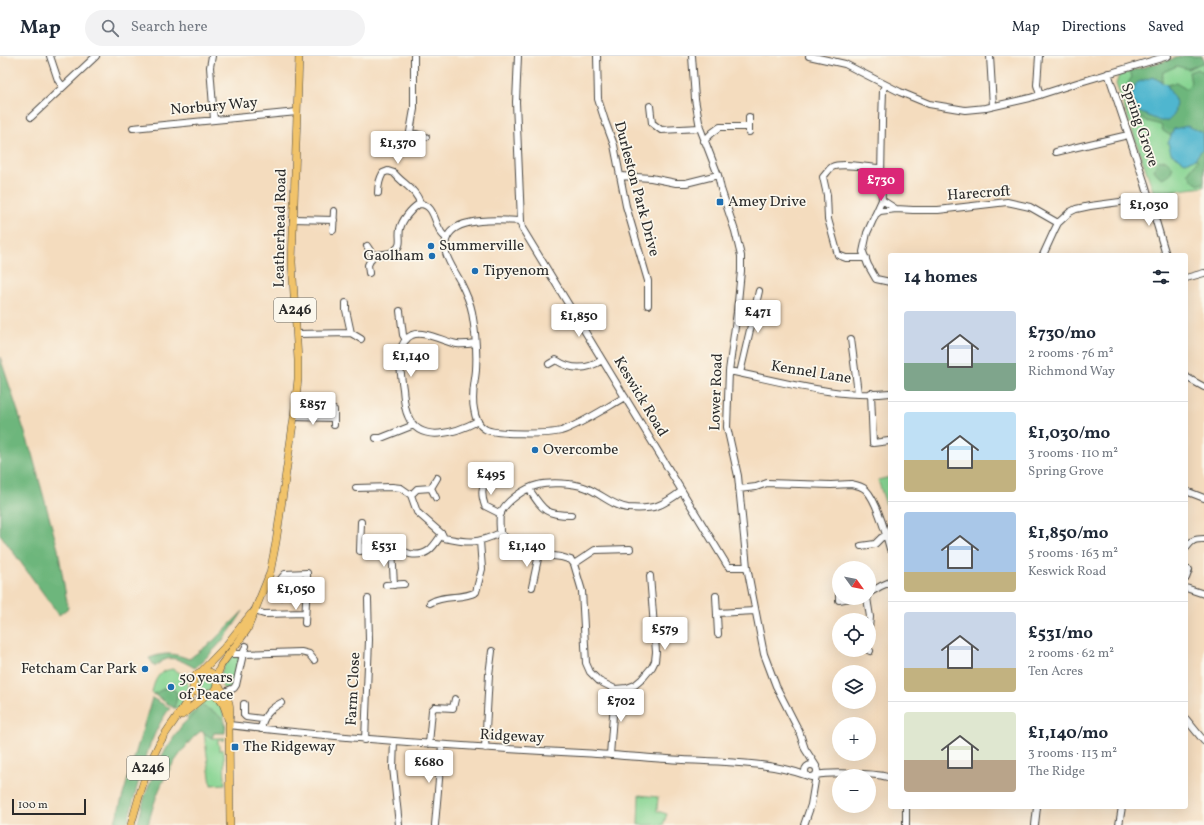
<!DOCTYPE html>
<html lang="en">
<head>
<meta charset="utf-8">
<style>
	body { margin:0; font-family:Vollkorn,serif; background:#f2f2f3; color:#1f2937; height:100vh; display:flex; flex-direction:column; font-size:15px; white-space:nowrap }
	* { box-sizing:border-box; margin:0 }
	p { font-size:13px; color:#747a83 }
	.icon { flex:none; width:22px; height:22px; fill:none; stroke:currentColor; stroke-width:2; stroke-linecap:round; stroke-linejoin:round }
	.map { position:relative; flex:1; overflow:hidden }
	.details { position:absolute; left:888px; top:197px; width:300px; height:556px; display:flex; flex-direction:column; background:#fff; border-radius:4px; box-shadow:0 4px 16px #0002 }
	.details>* { flex:none }
	.needle { width:26px; rotate:123deg }
	.buttons { position:absolute; left:832px; top:505px; display:grid; gap:8px }
	.buttons a { display:grid; place-items:center; width:44px; height:44px; border-radius:50%; background:#fff; box-shadow:0 4px 16px #0002; font-size:20px }
	.scale { position:absolute; left:12px; bottom:10px; width:74px; box-sizing:border-box; padding-left:4px; border:2px solid #2b2b2b; border-top:0; font-size:11px; line-height:14px; white-space:nowrap; color:#2b2b2b; -webkit-text-stroke:3px #fbf7ec; paint-order:stroke }
	.price { position:absolute; translate:-50% -34px; padding:0 9px; border-radius:4px; background:#fff; color:#222; font-size:13px; line-height:26px; filter:drop-shadow(0 1px 2px #0008) }
	.price::after { content:''; position:absolute; left:50%; top:24px; width:12px; height:9px; margin-left:-6px; background:inherit; clip-path:polygon(0 0,100% 0,50% 100%) }
	.price.selected { background:#db2777; color:#fff }
	ul { padding:0; list-style:none }
	li { display:flex; align-items:center; gap:12px; height:100px; padding:0 16px }
	li+li { border-top:1px solid #e0e1e3 }
	li span { display:grid; place-items:center; flex:none; width:112px; height:80px; border-radius:4px; color:#555 }
	li>.icon { margin-inline-start:auto }
	span .icon { width:48px; height:48px; fill:#fffc; stroke-width:1 }
	li b { font-size:17px }
	h2 { display:flex; justify-content:space-between; align-items:center; height:48px; padding:0 16px; font-size:17px }
	header { display:flex; align-items:center; gap:24px; box-sizing:border-box; height:56px; padding:0 20px; background:#fff; border-bottom:1px solid #e0e1e3 }
	header strong { font-size:19px }
	nav { display:flex; gap:22px; margin-inline-start:auto; font-size:14px }
	.search { width:280px; height:36px; background:#f2f2f3; display:flex; align-items:center; gap:10px; box-sizing:border-box; padding:0 14px; border-radius:22px; color:#747a83; font-size:15px }
	.map>svg:first-child { display:block }
</style>
</head>
<body>
<header>
<strong>Map</strong>
<div class="search"><svg class="icon" aria-label="search" viewBox="0 0 24 24"><circle cx="10" cy="10" r="6"/><path d="M15 15l6 6"/></svg>Search here</div>
<nav><a>Map</a><a>Directions</a><a>Saved</a></nav>
</header>
<div class="map">
<svg width="1204" height="769" viewBox="0 0 1204 769">
	<rect width="100%" height="100%" fill="#fbf7ec"/>
	<filter id="ink" filterUnits="userSpaceOnUse"><feTurbulence type="fractalNoise" baseFrequency=".025" numOctaves="2"/><feDisplacementMap in="SourceGraphic" scale="8" xChannelSelector="R" yChannelSelector="G"/><feConvolveMatrix kernelMatrix="1 2 1 2 8 2 1 2 1" color-interpolation-filters="sRGB"/></filter>
	<filter id="wash" filterUnits="userSpaceOnUse"><feTurbulence type="fractalNoise" baseFrequency=".012" numOctaves="4" result="noise"/><feDisplacementMap in="SourceGraphic" scale="16" xChannelSelector="R" yChannelSelector="G"/><feGaussianBlur stdDeviation="0.9" result="paint"/><feColorMatrix in="noise" values="0 0 0 0 0 0 0 0 0 0 0 0 0 0 0 0 0 1.4 0 .05"/><feComposite in="paint" operator="in"/></filter>
	<g filter="url(#wash)">
		<rect width="100%" height="100%" fill="#f4dcbe"/>
		<path fill="#87d492" stroke="#59805e" d="M1183,0H1202L1204,5V131L1154,137L1116,28L1119,19Z
			M890,421V461L878,424Z
			M235,599L240,602L233,629L227,634L223,632C217,621 223,605 235,599Z
			M173,613C184,618 193,629 186,642C184,645 181,649 178,652H174L152,637C154,624 159,614 173,613Z
			M198 627a8 8 0 1 1 16 0a8 8 0 1 1-16 0Z
			M207,642C222,639 224,661 226,672L202,650L188,663L187,661Z
			M204,677L212,682H225L224,684H218V688H219V694H223L224,697L225,728L211,729Z
			M639,739L658,741L657,755L667,758L663,769H638Z"/>
		<path fill="#6db67c" stroke="#4c7054" d="M1183,0H1202L1204,6L1188,13L1177,10L1163,16L1162,26L1153,21L1176,46L1167,29L1176,27L1186,33L1191,28L1189,16L1197,13L1204,16V126L1199,129L1193,125L1188,117L1198,104L1195,103L1203,92L1174,73L1171,80L1163,75L1161,69L1147,65L1128,55C1125,40 1122,35 1132,21L1130,15Z
			M1166,104L1173,111L1170,118L1162,122L1158,119L1154,114L1158,105Z
			M0,301L32,398L58,493L68,552L59,559L0,478Z
			M243,555C229,578 216,594 195,612C180,604 169,596 155,611L149,602C166,596 173,597 189,603L213,585Z
			M167,631L176,635L177,642L174,652L154,638Z
			M152,642L170,652C146,683 138,731 127,769H114Z
			M202,650C215,656 227,661 225,677H214L212,682L201,675C194,680 190,685 184,693C164,718 156,738 148,769H137L145,739L161,701L182,669Z"/>
		<path fill="#50b6cf" stroke="#3e707d" d="M1153,21L1167,29L1176,46L1174,59L1168,65H1160L1139,56L1131,42L1136,27Z
			M1187,70L1202,76L1203,92L1195,103L1185,106L1171,97L1168,87L1174,73Z"/>
	</g>
	<g filter="url(#ink)">
		<g fill="none" stroke-linecap="round" stroke-linejoin="round">
			<g stroke="#494641" stroke-width="8">
				<path id="minor" d="M50,0L58,24L63,31
					M212,0L210,11L214,64
					M414,0V53L410,76L426,81
					M518,0L516,46L521,165L522,172L727,509L729,511H747
					M597,0L598,43L605,65L614,89L626,150L648,225V249
					M692,0L695,43L700,72L718,119L721,133L735,175L741,200V215L737,256L729,315L727,371L738,420L747,511L764,598L776,630L799,675L805,693L816,710
					M809,0L845,8L900,36L929,48L965,54L986,52L1030,42L1077,27L1168,0
					M990,0L993,50
					M1039,0L1037,29L1040,39
					M1108,17L1145,128L1166,199
					M885,29L883,34L882,65L881,122L882,144L867,177L863,196L868,209L876,223L890,226
					M650,50L652,67L661,74L700,72
					M31,61L96,0
					M749,61V76
					M133,72L297,56
					M704,85L712,77L720,71H749
					M1056,96L1128,79
					M620,120L651,122L676,127H686L718,119
					M378,137C378,129 379,124 383,117L388,115L394,117C402,127 418,135 420,148
					M882,144L896,153L913,154H938L1007,146L1030,151L1058,167
					M875,159L880,155L896,153
					M293,163L334,164
					M521,165C502,164 460,161 449,178C438,194 453,211 460,225C465,235 470,245 472,256C475,273 477,297 476,314C475,327 471,339 474,353C475,361 478,369 485,373C494,379 550,378 561,375C580,369 607,351 625,341
					M333,174L334,155
					M367,190L373,199
					M1043,199L1054,175L1058,167L1070,156L1076,153L1090,150L1150,142
					M866,202H846L838,199L828,163L827,139L823,121C826,118 829,113 832,111C842,106 869,112 881,112
					M369,217L368,209L373,199C380,198 390,199 395,194C403,189 398,181 400,173C402,164 411,153 419,148C437,147 434,176 447,182
					M1186,222L1204,217
					M400,255L403,279L406,284
					M351,277L361,283
					M297,278L351,277L346,254V247
					M851,283L858,337
					M475,287C469,288 463,289 457,288C444,286 424,274 412,279C408,281 404,285 402,290C398,304 401,319 403,333C404,342 404,352 408,360C420,389 457,376 478,365
					M549,308L556,304C571,314 587,314 602,304
					M729,315C780,325 838,343 890,337
					M740,317L759,235
					M1186,321L1204,331
					M871,337L873,387L889,385
					M294,361L334,362
					M334,369V354
					M376,382H381L414,369
					M490,418C482,430 480,436 485,450L501,458
					M356,432L392,431L401,432L411,439L417,456L442,478L444,482C468,487 477,488 500,477
					M431,432L437,422
					M431,432L436,442
					M529,433C543,454 545,459 571,459
					M739,433L756,431L767,427L831,429L851,428C857,429 862,430 866,434C877,445 886,478 890,493
					M1186,435L1204,442
					M411,439L417,433L431,432
					M361,466L360,495C372,494 385,491 398,494C402,494 406,497 410,498C428,501 433,491 442,478
					M500,477L523,496L561,501L571,504L574,508L582,535L586,607L590,616L599,625L615,633L627,632L635,629L642,623L652,611L655,605L656,596L650,520
					M500,477C500,471 499,464 500,459C504,446 525,432 538,429C549,426 573,427 584,431C599,436 612,450 628,452C654,454 662,450 682,435
					M861,490L875,488L881,482L886,479
					M1187,491C1192,484 1195,483 1204,483
					M392,493L394,529
					M574,508L595,494L630,493
					M1186,522L1189,514
					M267,528L276,529L285,518L307,517V540
					M386,529L404,528
					M532,531L539,498
					M1186,532L1204,538
					M839,535V544L850,542
					M869,537L881,530L890,526
					M716,540L718,578
					M279,541L281,524
					M867,542L870,561L869,572
					M430,547C445,538 462,544 476,536L482,513L480,485
					M254,555L264,558L305,557
					M717,557L755,555
					M305,567L306,545
					M246,590L243,598L301,596L309,598L314,604
					M868,594L870,595
					M225,636L234,632L236,629L243,598H229
					M244,648V659L246,661L262,663
					M1186,663L1204,685
					M229,669C346,683 463,691 581,697C615,699 649,702 683,704C721,706 772,706 808,720
					M261,673C263,660 270,653 281,647
					M365,684L369,584L368,543
					M394,685L393,711L399,769
					M429,688L432,654L435,651L453,652L455,643
					M485,692L489,619L492,595
					M610,699L615,633
					M805 715a6 6 0 1 1 12 0a6 6 0 1 1-12 0Z
					M816,719C828,716 880,717 890,722
					M906,751V769
					M435,769L442,689
					M804,769L811,749L816,719
					M1035,769L1037,751
					M1119,769L1122,751"/>
			</g>
			<g stroke="#494641" stroke-width="8">
				<path id="major" d="M202,615L224,592L251,558
					M193 627a12 12 0 1 1 24 0a12 12 0 1 1-24 0Z
					M216,622L221,609L247,574L270,517L276,486L294,361L298,323V304L292,206L299,0
					M217,628C231,645 231,648 229,669L230,769
					M211,637C223,642 225,652 228,663
					M182,659L206,639
					M131,769C139,741 146,713 159,688C170,668 186,652 194,631"/>
			</g>
			<use href="#minor" stroke="#fff" stroke-width="6"/>
			<use href="#major" stroke="#f1c36a" stroke-width="7"/>
		</g>
	</g>
	<g fill="#1f6fb2" stroke="#fbf7ec" stroke-width="1.5">
		<rect x="716" y="142" width="8" height="8" rx="2"/>
		<circle cx="431" cy="190" r="4"/>
		<circle cx="432" cy="200" r="4"/>
		<circle cx="475" cy="215" r="4"/>
		<circle cx="535" cy="394" r="4"/>
		<circle cx="145" cy="613" r="4"/>
		<circle cx="171" cy="631" r="4"/>
		<rect x="231" y="687" width="8" height="8" rx="2"/>
	</g>
	<g text-anchor="middle" dominant-baseline="central" stroke-width="3.5" stroke-linejoin="round" paint-order="stroke">
		<g fill="#fbf7ec" stroke="#696865" stroke-width="1">
			<rect x="274" y="242" width="42" height="24" rx="3"/>
			<rect x="127" y="700" width="42" height="24" rx="3"/>
		</g>
		<g font-size="14" font-weight="bold" fill="#2b2b2b">
			<text x="295" y="254">A246</text>
			<text x="148" y="712">A246</text>
		</g>
		<g font-size="15" fill="#2b2b2b" stroke="#fbf7ec">
			<text transform="translate(214 51) rotate(-5)">Norbury Way</text>
			<text transform="translate(1139 69) rotate(71)">Spring Grove</text>
			<text transform="translate(636 133) rotate(75)">Durleston Park Drive</text>
			<text transform="translate(979 138) rotate(-4)">Harecroft</text>
			<text transform="translate(281 172) rotate(-89)">Leatherhead Road</text>
			<text transform="translate(811 317) rotate(9)">Kennel Lane</text>
			<text transform="translate(717 336) rotate(-88)">Lower Road</text>
			<text transform="translate(640 341) rotate(59)">Keswick Road</text>
			<text transform="translate(354 633) rotate(-87)">Farm Close</text>
			<text transform="translate(512 681) rotate(3)">Ridgeway</text>
		</g>
		<g font-size="15" fill="#2b2b2b" stroke="#fbf7ec" text-anchor="start">
			<text x="728" y="146">Amey Drive</text>
			<text x="439" y="190">Summerville</text>
			<text x="424" y="200" text-anchor="end">Gaolham</text>
			<text x="483" y="215">Tipyenom</text>
			<text x="543" y="394">Overcombe</text>
			<text x="137" y="613" text-anchor="end">Fetcham Car Park</text>
			<text x="179" y="622">50 years<tspan x="179" dy="17">of Peace</tspan></text>
			<text x="243" y="691">The Ridgeway</text>
		</g>
	</g>
</svg>
<div class="buttons">
<a><svg class="needle" viewBox="-14 -14 28 28"><path d="M0-13l5 13h-10z" fill="#e53935"/><path d="M0 13l5-13h-10z" fill="#747a83"/></svg></a>
<a><svg class="icon" aria-label="locate" viewBox="0 0 24 24"><circle cx="12" cy="12" r="6"/><path d="M12 2v4M12 18v4M2 12h4M18 12h4"/></svg></a>
<a><svg class="icon" aria-label="layers" viewBox="0 0 24 24"><path d="M12 4l9 5-9 5-9-5zM3 14l9 5 9-5"/></svg></a>
<a>+</a>
<a>−</a>
</div>
<div class="scale">100 m</div>
<b class="price" style="left:398px;top:109px">£1,370</b>
<b class="price selected" style="left:881px;top:146px">£730</b>
<b class="price" style="left:1149px;top:171px">£1,030</b>
<b class="price" style="left:758px;top:278px">£471</b>
<b class="price" style="left:579px;top:282px">£1,850</b>
<b class="price" style="left:411px;top:322px">£1,140</b>
<b class="price" style="left:313px;top:370px">£857</b>
<b class="price" style="left:491px;top:440px">£495</b>
<b class="price" style="left:384px;top:512px">£531</b>
<b class="price" style="left:527px;top:512px">£1,140</b>
<b class="price" style="left:296px;top:555px">£1,050</b>
<b class="price" style="left:665px;top:595px">£579</b>
<b class="price" style="left:621px;top:667px">£702</b>
<b class="price" style="left:429px;top:728px">£680</b>
<section class="details">
<h2>14 homes<svg class="icon" aria-label="filters" viewBox="0 0 24 24"><path d="M4 7h16M4 17h16"/><circle cx="9" cy="7" r="2"/><circle cx="15" cy="17" r="2"/></svg></h2>
<ul>
<li><span style="background:linear-gradient(#c9d6e8 65%,#7fa58c 0)"><svg class="icon" aria-label="home" viewBox="0 0 24 24"><path d="M3 11l9-7 9 7M6 9v11h12V9"/></svg></span><div><b>£730/mo</b><p>2 rooms · 76 m²</p><p>Richmond Way</p></div></li>
<li><span style="background:linear-gradient(#bfe0f5 60%,#c2b280 0)"><svg class="icon" aria-label="home" viewBox="0 0 24 24"><path d="M3 11l9-7 9 7M6 9v11h12V9"/></svg></span><div><b>£1,030/mo</b><p>3 rooms · 110 m²</p><p>Spring Grove</p></div></li>
<li><span style="background:linear-gradient(#a9c7e8 75%,#c2b280 0)"><svg class="icon" aria-label="home" viewBox="0 0 24 24"><path d="M3 11l9-7 9 7M6 9v11h12V9"/></svg></span><div><b>£1,850/mo</b><p>5 rooms · 163 m²</p><p>Keswick Road</p></div></li>
<li><span style="background:linear-gradient(#c9d6e8 70%,#c2b280 0)"><svg class="icon" aria-label="home" viewBox="0 0 24 24"><path d="M3 11l9-7 9 7M6 9v11h12V9"/></svg></span><div><b>£531/mo</b><p>2 rooms · 62 m²</p><p>Ten Acres</p></div></li>
<li><span style="background:linear-gradient(#dfe7d0 60%,#b9a48a 0)"><svg class="icon" aria-label="home" viewBox="0 0 24 24"><path d="M3 11l9-7 9 7M6 9v11h12V9"/></svg></span><div><b>£1,140/mo</b><p>3 rooms · 113 m²</p><p>The Ridge</p></div></li>
</ul>
</section>
</div>
</body>
</html>
